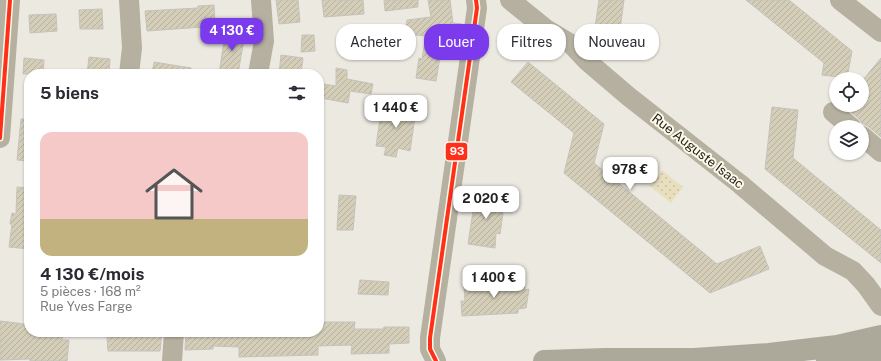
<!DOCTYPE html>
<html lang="fr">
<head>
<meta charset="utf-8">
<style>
	body { margin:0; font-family:"Public Sans",sans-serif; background:#f2f2f3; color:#2b2b33; height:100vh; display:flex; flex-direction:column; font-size:15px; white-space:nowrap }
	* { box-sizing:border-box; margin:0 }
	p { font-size:13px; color:#7c7c81 }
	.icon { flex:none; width:22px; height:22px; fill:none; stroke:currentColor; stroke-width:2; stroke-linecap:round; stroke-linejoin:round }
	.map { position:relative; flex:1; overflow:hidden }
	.sheet { position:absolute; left:24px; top:69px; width:300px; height:268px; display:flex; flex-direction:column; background:#fff; border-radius:16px; box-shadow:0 1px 3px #0004 }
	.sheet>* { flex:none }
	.guide { position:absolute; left:336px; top:24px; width:380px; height:36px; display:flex; gap:8px }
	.controls { position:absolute; left:829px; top:72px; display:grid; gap:8px }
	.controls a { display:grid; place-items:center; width:40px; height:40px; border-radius:50%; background:#fff; box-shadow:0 1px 3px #0004; font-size:20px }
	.price { position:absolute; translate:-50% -34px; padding:0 9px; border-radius:8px; background:#fff; color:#222; font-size:13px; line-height:26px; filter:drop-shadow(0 1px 2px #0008) }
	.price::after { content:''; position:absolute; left:50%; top:24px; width:12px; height:9px; margin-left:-6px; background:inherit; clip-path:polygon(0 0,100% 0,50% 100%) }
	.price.selected { background:#7c3aed; color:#fff }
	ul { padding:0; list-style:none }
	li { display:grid; align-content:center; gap:8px; height:212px; padding:0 16px }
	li+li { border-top:1px solid #e1e1e2 }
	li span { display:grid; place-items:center; height:124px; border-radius:12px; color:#555 }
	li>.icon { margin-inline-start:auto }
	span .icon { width:72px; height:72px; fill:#fffc; stroke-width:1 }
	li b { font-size:17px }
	h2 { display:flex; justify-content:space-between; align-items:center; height:48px; padding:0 16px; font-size:17px }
	.chip { padding:0 14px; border-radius:16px; background:#fff; box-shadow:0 1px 3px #0004; font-size:14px; line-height:36px }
	.chip.selected { background:#7c3aed; color:#fff }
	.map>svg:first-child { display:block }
</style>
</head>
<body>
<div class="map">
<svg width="881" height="361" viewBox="0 0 881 361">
	<defs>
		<pattern id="park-dots" width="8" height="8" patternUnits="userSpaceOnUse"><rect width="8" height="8" fill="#e8dfbf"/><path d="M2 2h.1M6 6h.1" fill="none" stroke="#c7bfa4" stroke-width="1.8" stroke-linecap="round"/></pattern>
		<pattern id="building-hatch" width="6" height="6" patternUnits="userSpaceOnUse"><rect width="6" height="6" fill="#d4ceb9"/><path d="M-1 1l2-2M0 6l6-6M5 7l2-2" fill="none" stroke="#b6b19f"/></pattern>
	</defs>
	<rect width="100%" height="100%" fill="#ece9e1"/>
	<path fill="url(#park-dots)" d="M662,170L683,187L671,203L650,186Z"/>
	<path fill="url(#building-hatch)" stroke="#c4c2bd" d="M276,0H298L300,22L279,24Z
		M322,0H363L364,14L324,17Z
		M384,0H418V7L385,11Z
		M428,0H450L453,23L462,24L460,35H459V36L444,33L436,81L416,78L419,58L422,59L426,36L405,34L407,20L431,17Z
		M599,0H624L619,37L594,34Z
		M746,0H789L852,51L847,78L822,75L824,63Z
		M214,5L215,23H203V27L147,31L145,11L198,8V6Z
		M102,9L103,29H80L79,10Z
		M56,14L57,31L30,33L29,15Z
		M226,28L241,31V33H245L238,74H219Z
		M302,35H314L315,51L301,52Z
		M281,55L303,58L301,74H279Z
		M89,57L110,59L109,74H87Z
		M24,58L44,60L43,74H23Z
		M881,58V137L869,127L862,123L858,118L843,105H862V81Z
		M154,62L191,68L190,74H152Z
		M528,62L604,124L594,163L717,264L760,246L769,269L710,293L564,173L574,133L511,82Z
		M336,68L347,70V79L373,84L371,94L350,91L348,103L321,98L323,84L336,86Z
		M382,105L391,106V105L405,107L404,109L416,110L410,151L398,148L396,157L384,155L386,147L376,146Z
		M772,107L798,110L793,158L881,230V263L765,169Z
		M21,119H29V161L17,160Z
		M17,187L29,188V249L9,247L12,224H10L12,213L16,214Z
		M484,190L493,195L502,196L500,212L503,213L500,234L496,233L495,248L468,244L476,192L483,193Z
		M339,195L356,196L353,230H337Z
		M360,280L389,282L388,295L358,294Z
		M524,282L525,290L529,289L526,308L518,309V313L462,316L461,301H465L464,286Z
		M0,321L17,323L29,325V332H63L62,340H69L67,361H30V359L0,360Z
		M319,322H355L354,329H383L384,327H409V343L389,344V353L351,354L352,345L318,346V355L239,357V347L213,346V349L185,350L186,332H241V334L275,333V332H319Z
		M136,332H162L160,351H108L107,337L135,336Z"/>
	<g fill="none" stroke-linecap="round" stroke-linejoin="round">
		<path stroke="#b5b0a0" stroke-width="20" d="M129,0L132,48L129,74
			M510,0L546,29L571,44L587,61L628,96L740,184L825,256L853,271L866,285L881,306
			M840,0L881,32
			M258,74L264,41L261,0
			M833,112L851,127
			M862,136L881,152
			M0,138L10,0
			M172,361L174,332
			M436,361L430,349V338L477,8L476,0"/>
		<path stroke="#ada99a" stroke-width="22" d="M827,360L844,357H881
			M544,361L605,359H694L769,354L837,346L881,336"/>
		<g stroke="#fdfaea" stroke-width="7">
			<path id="bus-1" d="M0,138L10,0
				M436,361L430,349V338L477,8L476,0"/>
		</g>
		<use href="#bus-1" stroke="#ff301a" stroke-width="4"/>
	</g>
	<g text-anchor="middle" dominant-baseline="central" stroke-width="4" stroke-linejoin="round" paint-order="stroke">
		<g font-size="13" fill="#24231d" stroke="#fdfaea">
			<text transform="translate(698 151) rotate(38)">Rue Auguste Isaac</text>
		</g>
	</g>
	<rect stroke="#fdfaea" stroke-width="1.5" x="445" y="142" width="23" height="19" rx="4" fill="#ff301a"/>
	<g font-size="11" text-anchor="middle" font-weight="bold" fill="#fff">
		<text x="457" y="155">93</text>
	</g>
</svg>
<div class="controls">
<a><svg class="icon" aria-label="locate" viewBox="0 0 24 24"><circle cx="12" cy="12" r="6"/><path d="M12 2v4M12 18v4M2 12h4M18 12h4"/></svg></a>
<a><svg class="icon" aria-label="layers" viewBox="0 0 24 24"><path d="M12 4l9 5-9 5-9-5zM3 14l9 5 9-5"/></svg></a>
</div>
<b class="price selected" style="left:232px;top:52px">4 130 €</b>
<b class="price" style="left:396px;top:129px">1 440 €</b>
<b class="price" style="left:630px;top:191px">978 €</b>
<b class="price" style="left:486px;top:220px">2 020 €</b>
<b class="price" style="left:494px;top:299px">1 400 €</b>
<div class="guide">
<a class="chip">Acheter</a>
<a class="chip selected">Louer</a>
<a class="chip">Filtres</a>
<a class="chip">Nouveau</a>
</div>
<section class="sheet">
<h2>5 biens<svg class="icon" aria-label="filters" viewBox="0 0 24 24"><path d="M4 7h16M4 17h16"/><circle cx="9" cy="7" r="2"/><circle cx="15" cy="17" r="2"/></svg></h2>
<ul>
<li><span style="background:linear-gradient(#f6c9c9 70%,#c2b280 0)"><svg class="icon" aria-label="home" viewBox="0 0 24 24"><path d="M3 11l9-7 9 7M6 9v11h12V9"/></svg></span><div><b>4 130 €/mois</b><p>5 pièces · 168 m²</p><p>Rue Yves Farge</p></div></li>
</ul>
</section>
</div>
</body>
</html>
